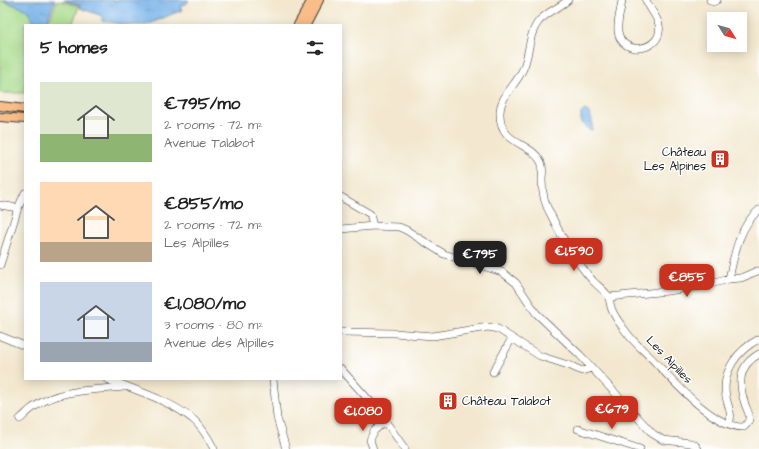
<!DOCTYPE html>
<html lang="en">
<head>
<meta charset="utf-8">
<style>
	body { margin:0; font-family:"Architects Daughter",sans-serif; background:#f2f2f2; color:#222; height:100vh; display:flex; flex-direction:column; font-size:15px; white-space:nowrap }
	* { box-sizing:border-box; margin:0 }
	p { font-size:13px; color:#767676 }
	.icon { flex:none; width:22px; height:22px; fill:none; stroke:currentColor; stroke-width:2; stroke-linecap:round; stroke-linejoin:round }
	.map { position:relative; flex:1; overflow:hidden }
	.details { position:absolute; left:24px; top:24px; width:318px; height:356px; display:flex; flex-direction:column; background:#fff; border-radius:0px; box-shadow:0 2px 10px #0003 }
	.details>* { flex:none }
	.needle { width:26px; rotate:127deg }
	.buttons { position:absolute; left:707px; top:12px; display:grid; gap:8px }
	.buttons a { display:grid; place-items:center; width:40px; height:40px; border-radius:0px; background:#fff; box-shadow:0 2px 10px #0003; font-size:20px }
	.price { position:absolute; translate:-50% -34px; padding:0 9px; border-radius:8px; background:#c8321e; color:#fff; font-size:13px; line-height:26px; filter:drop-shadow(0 1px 2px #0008) }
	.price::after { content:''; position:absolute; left:50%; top:24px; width:12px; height:9px; margin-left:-6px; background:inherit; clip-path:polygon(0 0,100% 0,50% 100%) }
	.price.current { background:#222; color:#fff }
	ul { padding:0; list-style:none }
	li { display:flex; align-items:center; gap:12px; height:100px; padding:0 16px }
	li span { display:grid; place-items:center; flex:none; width:112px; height:80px; border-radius:0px; color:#555 }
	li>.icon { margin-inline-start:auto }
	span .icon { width:48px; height:48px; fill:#fffc; stroke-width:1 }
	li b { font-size:17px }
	h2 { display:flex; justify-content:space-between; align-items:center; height:48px; padding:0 16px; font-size:17px }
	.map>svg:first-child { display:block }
</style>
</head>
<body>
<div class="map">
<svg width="759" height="449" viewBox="0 0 759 449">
	<defs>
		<pattern id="water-ripples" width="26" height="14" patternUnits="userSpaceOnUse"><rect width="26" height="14" fill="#78b3e9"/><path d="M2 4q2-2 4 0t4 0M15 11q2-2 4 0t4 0" fill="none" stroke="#6799c7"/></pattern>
	</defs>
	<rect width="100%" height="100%" fill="#fff"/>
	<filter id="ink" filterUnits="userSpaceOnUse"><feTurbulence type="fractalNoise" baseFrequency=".025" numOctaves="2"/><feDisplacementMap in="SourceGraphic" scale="8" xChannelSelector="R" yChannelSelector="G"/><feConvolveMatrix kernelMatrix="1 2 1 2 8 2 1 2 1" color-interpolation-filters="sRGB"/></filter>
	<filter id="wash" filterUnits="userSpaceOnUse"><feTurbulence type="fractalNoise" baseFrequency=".012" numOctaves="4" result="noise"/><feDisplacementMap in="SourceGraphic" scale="16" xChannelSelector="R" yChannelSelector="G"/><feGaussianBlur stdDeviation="0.9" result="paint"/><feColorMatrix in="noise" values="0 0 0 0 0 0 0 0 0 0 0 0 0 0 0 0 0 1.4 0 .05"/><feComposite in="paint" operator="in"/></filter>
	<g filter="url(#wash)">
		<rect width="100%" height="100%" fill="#f3e8cf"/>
		<path fill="#a8db8b" stroke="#627c54" d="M0,0L51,17L57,0L79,6L72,25H25V93H0Z"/>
		<path fill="url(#water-ripples)" stroke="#4a6882" d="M3,0H55L46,25H41L34,23L29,11Z
			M63,0H188L189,1L180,7L182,10L147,25H127L102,21V16L80,8V5Z
			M585,110C591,111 594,124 592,130H589L581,123V113Z"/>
	</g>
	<g filter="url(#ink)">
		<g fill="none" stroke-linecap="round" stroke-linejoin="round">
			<g stroke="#3c3b37" stroke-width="8">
				<path id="minor" d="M568,0C559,8 547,12 539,21C528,34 530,54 523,69C517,84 499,97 500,114C500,145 531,142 541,162C544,168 542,174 542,180C542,192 545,205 551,215C562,238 576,262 593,281C598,286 604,290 608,296C610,299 610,306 612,310C615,318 622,326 627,333C635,344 647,353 656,363C675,383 716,429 744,427C747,424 750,421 749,416C749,412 746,408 745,404C738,383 738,366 759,354
					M622,0C621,10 617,21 618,31C621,58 664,51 659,25C657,16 649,8 646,0
					M710,0L713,2L717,0
					M341,197L370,214L373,226
					M0,205L18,208
					M341,229L373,226L399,227L406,230L444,254L502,272L516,283L536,313L580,355L653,434L663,440L691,443L695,445L698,449
					M0,265L18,208L25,193
					M729,279C734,256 739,226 759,210
					M609,297L668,291L707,285L729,279L741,278L757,271
					M341,332L394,333L433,336L488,327L498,329L540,356L571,366L582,371L592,368
					M0,336L25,346
					M341,369L376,408L405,449
					M493,372L512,338
					M107,379C135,390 172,401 195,421C203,429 209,439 214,449
					M273,379L277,418L286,449
					M20,419C25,415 29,410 34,407C59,389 95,390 124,387
					M729,424C733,414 728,407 726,397C721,371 738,350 759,339
					M578,429L640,449
					M373,449L370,440L374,431L385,421"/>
			</g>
			<g stroke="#3c3b37" stroke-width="10">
				<path id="major" d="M298,25L312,0
					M306,25L319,0
					M0,106L25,109
					M0,117L25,119"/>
			</g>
			<use href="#minor" stroke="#fff" stroke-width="7"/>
			<use href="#major" stroke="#f8bd89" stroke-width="8"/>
		</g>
	</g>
	<defs>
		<g id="building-square" transform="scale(1)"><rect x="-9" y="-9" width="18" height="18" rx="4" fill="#c8321e" stroke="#fff"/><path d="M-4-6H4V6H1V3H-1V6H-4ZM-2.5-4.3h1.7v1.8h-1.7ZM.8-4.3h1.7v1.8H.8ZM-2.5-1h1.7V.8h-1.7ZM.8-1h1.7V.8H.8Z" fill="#fff"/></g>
	</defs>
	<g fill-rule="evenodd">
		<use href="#building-square" x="720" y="159"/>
		<use href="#building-square" x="448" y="401"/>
	</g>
	<g text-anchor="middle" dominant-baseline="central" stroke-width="3" stroke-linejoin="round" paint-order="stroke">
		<g font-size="12" fill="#1c1c1c" stroke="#fff" text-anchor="end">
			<text x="706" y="152">Château<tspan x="706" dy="14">Les Alpines</tspan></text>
			<text x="462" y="401" text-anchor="start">Château Talabot</text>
		</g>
		<g font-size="12" fill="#1c1c1c" stroke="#fff">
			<text transform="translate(669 360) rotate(46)">Les Alpilles</text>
		</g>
	</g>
</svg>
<div class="buttons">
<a><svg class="needle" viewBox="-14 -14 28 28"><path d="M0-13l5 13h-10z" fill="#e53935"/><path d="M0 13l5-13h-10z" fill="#767676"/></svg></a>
</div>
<b class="price" style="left:574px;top:272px">€1,590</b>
<b class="price current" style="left:480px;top:275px">€795</b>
<b class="price" style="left:687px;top:298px">€855</b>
<b class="price" style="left:612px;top:430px">€679</b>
<b class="price" style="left:363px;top:432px">€1,080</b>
<section class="details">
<h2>5 homes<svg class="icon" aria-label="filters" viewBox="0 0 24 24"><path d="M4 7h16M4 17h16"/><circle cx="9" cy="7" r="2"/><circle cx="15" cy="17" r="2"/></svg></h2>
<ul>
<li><span style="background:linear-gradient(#dfe7d0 65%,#8fb573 0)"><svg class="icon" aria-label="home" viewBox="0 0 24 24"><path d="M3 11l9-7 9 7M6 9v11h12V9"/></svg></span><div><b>€795/mo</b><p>2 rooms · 72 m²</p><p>Avenue Talabot</p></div></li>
<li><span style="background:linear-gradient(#ffd9b3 75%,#b9a48a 0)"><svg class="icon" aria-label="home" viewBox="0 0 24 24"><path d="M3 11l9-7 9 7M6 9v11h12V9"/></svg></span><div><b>€855/mo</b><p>2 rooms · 72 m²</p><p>Les Alpilles</p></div></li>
<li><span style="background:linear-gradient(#c9d6e8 75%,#9aa5b1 0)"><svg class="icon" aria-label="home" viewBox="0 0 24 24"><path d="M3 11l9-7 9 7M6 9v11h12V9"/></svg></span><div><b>€1,080/mo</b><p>3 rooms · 80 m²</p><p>Avenue des Alpilles</p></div></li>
</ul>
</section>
</div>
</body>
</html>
